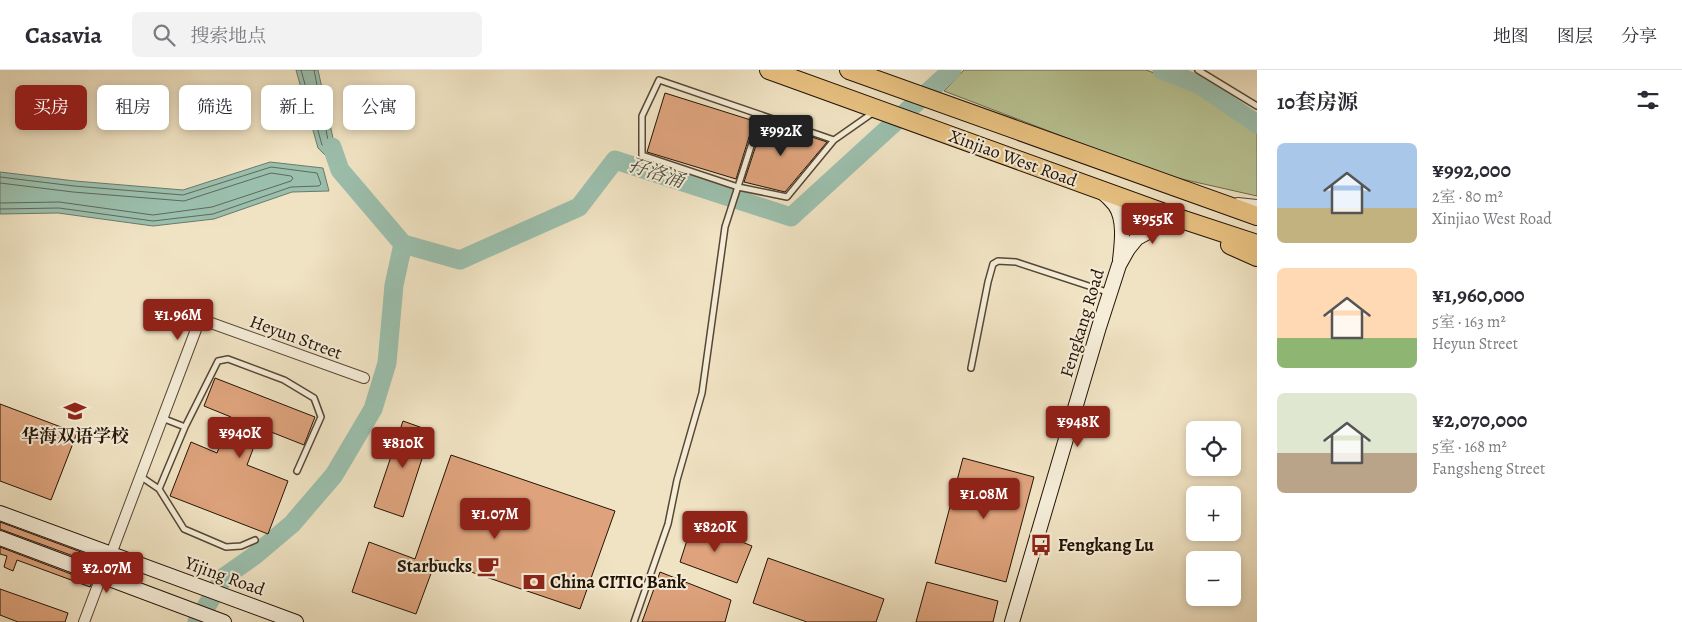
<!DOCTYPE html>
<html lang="zh">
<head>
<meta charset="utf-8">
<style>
	body { margin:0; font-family:Alegreya,"Noto Serif SC",serif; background:#f2f2f3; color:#2b2b33; height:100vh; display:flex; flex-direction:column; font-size:19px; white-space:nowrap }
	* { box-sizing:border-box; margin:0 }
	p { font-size:16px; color:#7c7c81 }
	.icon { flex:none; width:28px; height:28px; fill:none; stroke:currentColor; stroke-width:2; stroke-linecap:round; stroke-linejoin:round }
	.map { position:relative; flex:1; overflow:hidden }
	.side { display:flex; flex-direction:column; background:#fff; width:425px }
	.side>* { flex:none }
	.hud { position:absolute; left:15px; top:15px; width:475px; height:45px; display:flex; gap:10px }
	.controls { position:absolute; left:1186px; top:351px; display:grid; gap:10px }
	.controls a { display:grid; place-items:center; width:55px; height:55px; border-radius:8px; background:#fff; box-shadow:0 2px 8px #0003; font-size:25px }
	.price { position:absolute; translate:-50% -42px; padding:0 11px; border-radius:5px; background:#8f2418; color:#fff; font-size:16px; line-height:32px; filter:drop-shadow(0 1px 2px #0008) }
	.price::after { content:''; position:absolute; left:50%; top:30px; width:15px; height:11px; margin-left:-8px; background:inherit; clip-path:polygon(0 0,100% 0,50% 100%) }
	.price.selected { background:#222; color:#fff }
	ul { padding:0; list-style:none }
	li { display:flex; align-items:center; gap:15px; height:125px; padding:0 20px }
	li span { display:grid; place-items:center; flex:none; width:140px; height:100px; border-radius:8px; color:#555 }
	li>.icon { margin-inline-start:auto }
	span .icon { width:60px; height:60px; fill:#fffc; stroke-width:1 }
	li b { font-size:21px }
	h2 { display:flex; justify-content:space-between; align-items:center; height:60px; padding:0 20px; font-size:21px }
	.pill { padding:0 18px; border-radius:8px; background:#fff; box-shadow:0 2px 8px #0003; font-size:18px; line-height:45px }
	.pill.selected { background:#8f2418; color:#fff }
	header { display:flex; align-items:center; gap:30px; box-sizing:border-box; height:70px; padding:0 25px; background:#fff; border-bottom:1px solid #e1e1e2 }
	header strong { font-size:24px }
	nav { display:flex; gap:28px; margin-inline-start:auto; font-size:18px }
	.search { width:350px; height:45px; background:#f2f2f3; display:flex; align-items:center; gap:12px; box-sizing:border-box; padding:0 18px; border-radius:8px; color:#7c7c81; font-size:19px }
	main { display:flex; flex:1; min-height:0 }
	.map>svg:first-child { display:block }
</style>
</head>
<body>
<header>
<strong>Casavia</strong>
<div class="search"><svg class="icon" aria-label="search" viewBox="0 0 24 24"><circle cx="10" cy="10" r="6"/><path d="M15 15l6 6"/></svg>搜索地点</div>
<nav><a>地图</a><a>图层</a><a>分享</a></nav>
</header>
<main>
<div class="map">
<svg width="1257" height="552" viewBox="0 0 1257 552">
	<rect width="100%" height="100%" fill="#f0e3c3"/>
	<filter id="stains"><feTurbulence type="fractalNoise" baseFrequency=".004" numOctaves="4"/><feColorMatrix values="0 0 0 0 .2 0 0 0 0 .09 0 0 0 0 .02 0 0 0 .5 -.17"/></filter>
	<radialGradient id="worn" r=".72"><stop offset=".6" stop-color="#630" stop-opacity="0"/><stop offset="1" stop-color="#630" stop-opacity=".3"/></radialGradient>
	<path fill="#b9c494" stroke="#6e6c4d" d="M964,0H1146L1194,18L1257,52V126L1164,105L944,21Z"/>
	<path fill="#9bbfad" stroke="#6b7a6a" d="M296,0H318L340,100L318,78Z
		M270,92L323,98L329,121L292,122L214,149L153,156L58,143L0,144V102L75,111L183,120Z"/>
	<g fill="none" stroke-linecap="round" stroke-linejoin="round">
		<path stroke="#5f695a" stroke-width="1" d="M301,0L322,75L327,78L329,75L314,0
			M0,107L74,116L183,125L271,97L317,103L321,114L319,116L291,117L213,144L153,151L59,138L0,139
			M0,113L73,122L184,131L271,103L291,106L293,108L291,111L212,137L153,145L59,132L0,133"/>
		<path stroke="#9bbfad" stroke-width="19" d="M1162,0L1200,15L1257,54
			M332,77L340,100L403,174L460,190L579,137L615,90L791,147L952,0
			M197,552L224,507L254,486L292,454L334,405L373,339L387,293L394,215L403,174"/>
	</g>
	<path fill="#dea37c" stroke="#231306" d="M665,23L754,51L736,109L647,82Z
		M766,52L827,72L785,122L744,112L763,54L766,55Z
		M215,308L315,347L304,375L261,358L247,395L288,411L268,464L170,426L191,372L217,383L231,347L204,336Z
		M0,334L77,363L51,430L0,411Z
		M403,351L431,361L403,447L374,437Z
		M451,385L615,441L580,539L436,490L416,544L352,522L369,472L415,489Z
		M963,388L1034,407L1006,512L935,493Z
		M0,452L116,495L114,501L0,459Z
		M697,454L752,476L737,513L680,492L691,458Z
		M0,477L92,512L90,517L17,490L13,501L4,497L7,486L0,484Z
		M768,488L884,529L876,552H807L753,533Z
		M660,502L731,530L725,552H642Z
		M927,512L998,531L993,552H916Z
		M0,519L68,543L65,552H18L0,545Z"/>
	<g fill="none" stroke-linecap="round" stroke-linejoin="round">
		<g stroke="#564735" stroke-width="8">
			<path id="lane" d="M1198,0L1257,36
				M834,70L787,127L738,117L642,85V46L659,10L834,70L874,42
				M971,298L988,212L993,194L998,191L1016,192L1110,223
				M162,348L185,357L218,291L228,289L284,310L314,328L321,347L297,401
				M140,406L159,419L184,459L226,477L241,476L255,470
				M159,419L185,357
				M634,552L668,454L677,410L702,323L725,157L761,45"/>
		</g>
		<g stroke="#564735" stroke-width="12">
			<path id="street" d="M1238,133L1257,135
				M111,484L200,249L364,308
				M84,552L101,507"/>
		</g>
		<g stroke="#231306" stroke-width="16">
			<path id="secondary" d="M1101,121C1106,125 1111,130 1115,135C1125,149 1122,173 1120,190
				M0,443L296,552
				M0,468L224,552
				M1012,552L1099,257L1119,195L1128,179L1137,168L1161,155L1181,149"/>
		</g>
		<g stroke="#231306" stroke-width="20">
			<path id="highway" d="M769,0L1181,149L1257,174
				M849,0L1257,146
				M1230,175L1257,187"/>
		</g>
		<use href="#lane" stroke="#f5edd8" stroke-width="5"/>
		<use href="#street" stroke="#f5edd8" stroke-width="10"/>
		<use href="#secondary" stroke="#f5edd8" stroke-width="14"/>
		<use href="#highway" stroke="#e8c282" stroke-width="18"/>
	</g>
	<defs>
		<g id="school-bare" transform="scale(1.725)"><path d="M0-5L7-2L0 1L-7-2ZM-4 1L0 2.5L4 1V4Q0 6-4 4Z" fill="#8f2418" stroke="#f5edd8" stroke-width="2.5" paint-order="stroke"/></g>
		<g id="bus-bare" transform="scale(1.725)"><path d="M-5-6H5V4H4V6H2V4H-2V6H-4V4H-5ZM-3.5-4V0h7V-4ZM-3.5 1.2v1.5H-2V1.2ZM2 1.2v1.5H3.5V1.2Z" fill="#8f2418" stroke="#f5edd8" stroke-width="2.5" paint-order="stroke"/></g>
		<g id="cafe-bare" transform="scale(1.725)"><path d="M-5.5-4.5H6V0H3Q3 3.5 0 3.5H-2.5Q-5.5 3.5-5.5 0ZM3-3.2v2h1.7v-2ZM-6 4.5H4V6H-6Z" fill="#8f2418" stroke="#f5edd8" stroke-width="2.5" paint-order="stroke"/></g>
		<g id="bank-bare" transform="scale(1.725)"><path d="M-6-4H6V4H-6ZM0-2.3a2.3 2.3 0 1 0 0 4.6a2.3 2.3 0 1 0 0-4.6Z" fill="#8f2418" stroke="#f5edd8" stroke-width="2.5" paint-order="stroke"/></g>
	</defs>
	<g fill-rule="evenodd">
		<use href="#school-bare" x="75" y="341"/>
		<use href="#bus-bare" x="1041" y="475"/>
		<use href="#cafe-bare" x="488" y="496"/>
		<use href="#bank-bare" x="534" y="512"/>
	</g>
	<g text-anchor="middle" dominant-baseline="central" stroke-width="4" stroke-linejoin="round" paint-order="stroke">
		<g font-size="18" fill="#231306" stroke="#f5edd8">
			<text transform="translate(1013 88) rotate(20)">Xinjiao West Road</text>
			<text transform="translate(1082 253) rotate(-73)">Fengkang Road</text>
			<text transform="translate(296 267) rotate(20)">Heyun Street</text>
			<text transform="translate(225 506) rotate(20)">Yijing Road</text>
		</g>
		<g font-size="18" font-weight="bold" fill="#231306" stroke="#f5edd8" text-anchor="start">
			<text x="75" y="366" text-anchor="middle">华海双语学校</text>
			<text x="1058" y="475">Fengkang Lu</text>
			<text x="472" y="496" text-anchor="end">Starbucks</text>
			<text x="550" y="512">China CITIC Bank</text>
		</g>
		<g font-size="19" font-style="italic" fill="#4d4f40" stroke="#f5edd8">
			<text transform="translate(656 103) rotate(18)">孖洛涌</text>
		</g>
	</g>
	<rect width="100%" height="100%" filter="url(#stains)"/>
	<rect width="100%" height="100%" fill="url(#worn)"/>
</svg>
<div class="controls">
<a><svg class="icon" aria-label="locate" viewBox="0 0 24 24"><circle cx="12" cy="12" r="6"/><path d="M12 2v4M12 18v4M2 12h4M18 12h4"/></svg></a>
<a>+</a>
<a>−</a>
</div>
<b class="price selected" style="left:781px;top:87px">¥992K</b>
<b class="price" style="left:1153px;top:175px">¥955K</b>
<b class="price" style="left:178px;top:271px">¥1.96M</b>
<b class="price" style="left:1078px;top:378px">¥948K</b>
<b class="price" style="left:240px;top:389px">¥940K</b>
<b class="price" style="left:403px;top:399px">¥810K</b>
<b class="price" style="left:984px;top:450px">¥1.08M</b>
<b class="price" style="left:495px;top:470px">¥1.07M</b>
<b class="price" style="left:715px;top:483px">¥820K</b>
<b class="price" style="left:107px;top:524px">¥2.07M</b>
<div class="hud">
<a class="pill selected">买房</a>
<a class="pill">租房</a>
<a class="pill">筛选</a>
<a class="pill">新上</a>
<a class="pill">公寓</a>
</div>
</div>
<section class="side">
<h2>10套房源<svg class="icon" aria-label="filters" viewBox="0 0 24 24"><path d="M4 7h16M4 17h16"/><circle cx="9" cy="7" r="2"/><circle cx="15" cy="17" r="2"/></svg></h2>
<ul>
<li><span style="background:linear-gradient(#a9c7e8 65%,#c2b280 0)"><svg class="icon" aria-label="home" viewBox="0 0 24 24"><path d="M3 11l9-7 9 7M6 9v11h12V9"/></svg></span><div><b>¥992,000</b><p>2室 · 80 m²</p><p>Xinjiao West Road</p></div></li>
<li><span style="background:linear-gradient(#ffd9b3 70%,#8fb573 0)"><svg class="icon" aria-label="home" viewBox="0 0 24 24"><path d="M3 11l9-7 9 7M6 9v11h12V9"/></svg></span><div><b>¥1,960,000</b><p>5室 · 163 m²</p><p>Heyun Street</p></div></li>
<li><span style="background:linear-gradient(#dfe7d0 60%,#b9a48a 0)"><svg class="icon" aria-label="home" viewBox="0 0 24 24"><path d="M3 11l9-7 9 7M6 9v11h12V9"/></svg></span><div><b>¥2,070,000</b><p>5室 · 168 m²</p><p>Fangsheng Street</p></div></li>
</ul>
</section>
</main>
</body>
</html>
